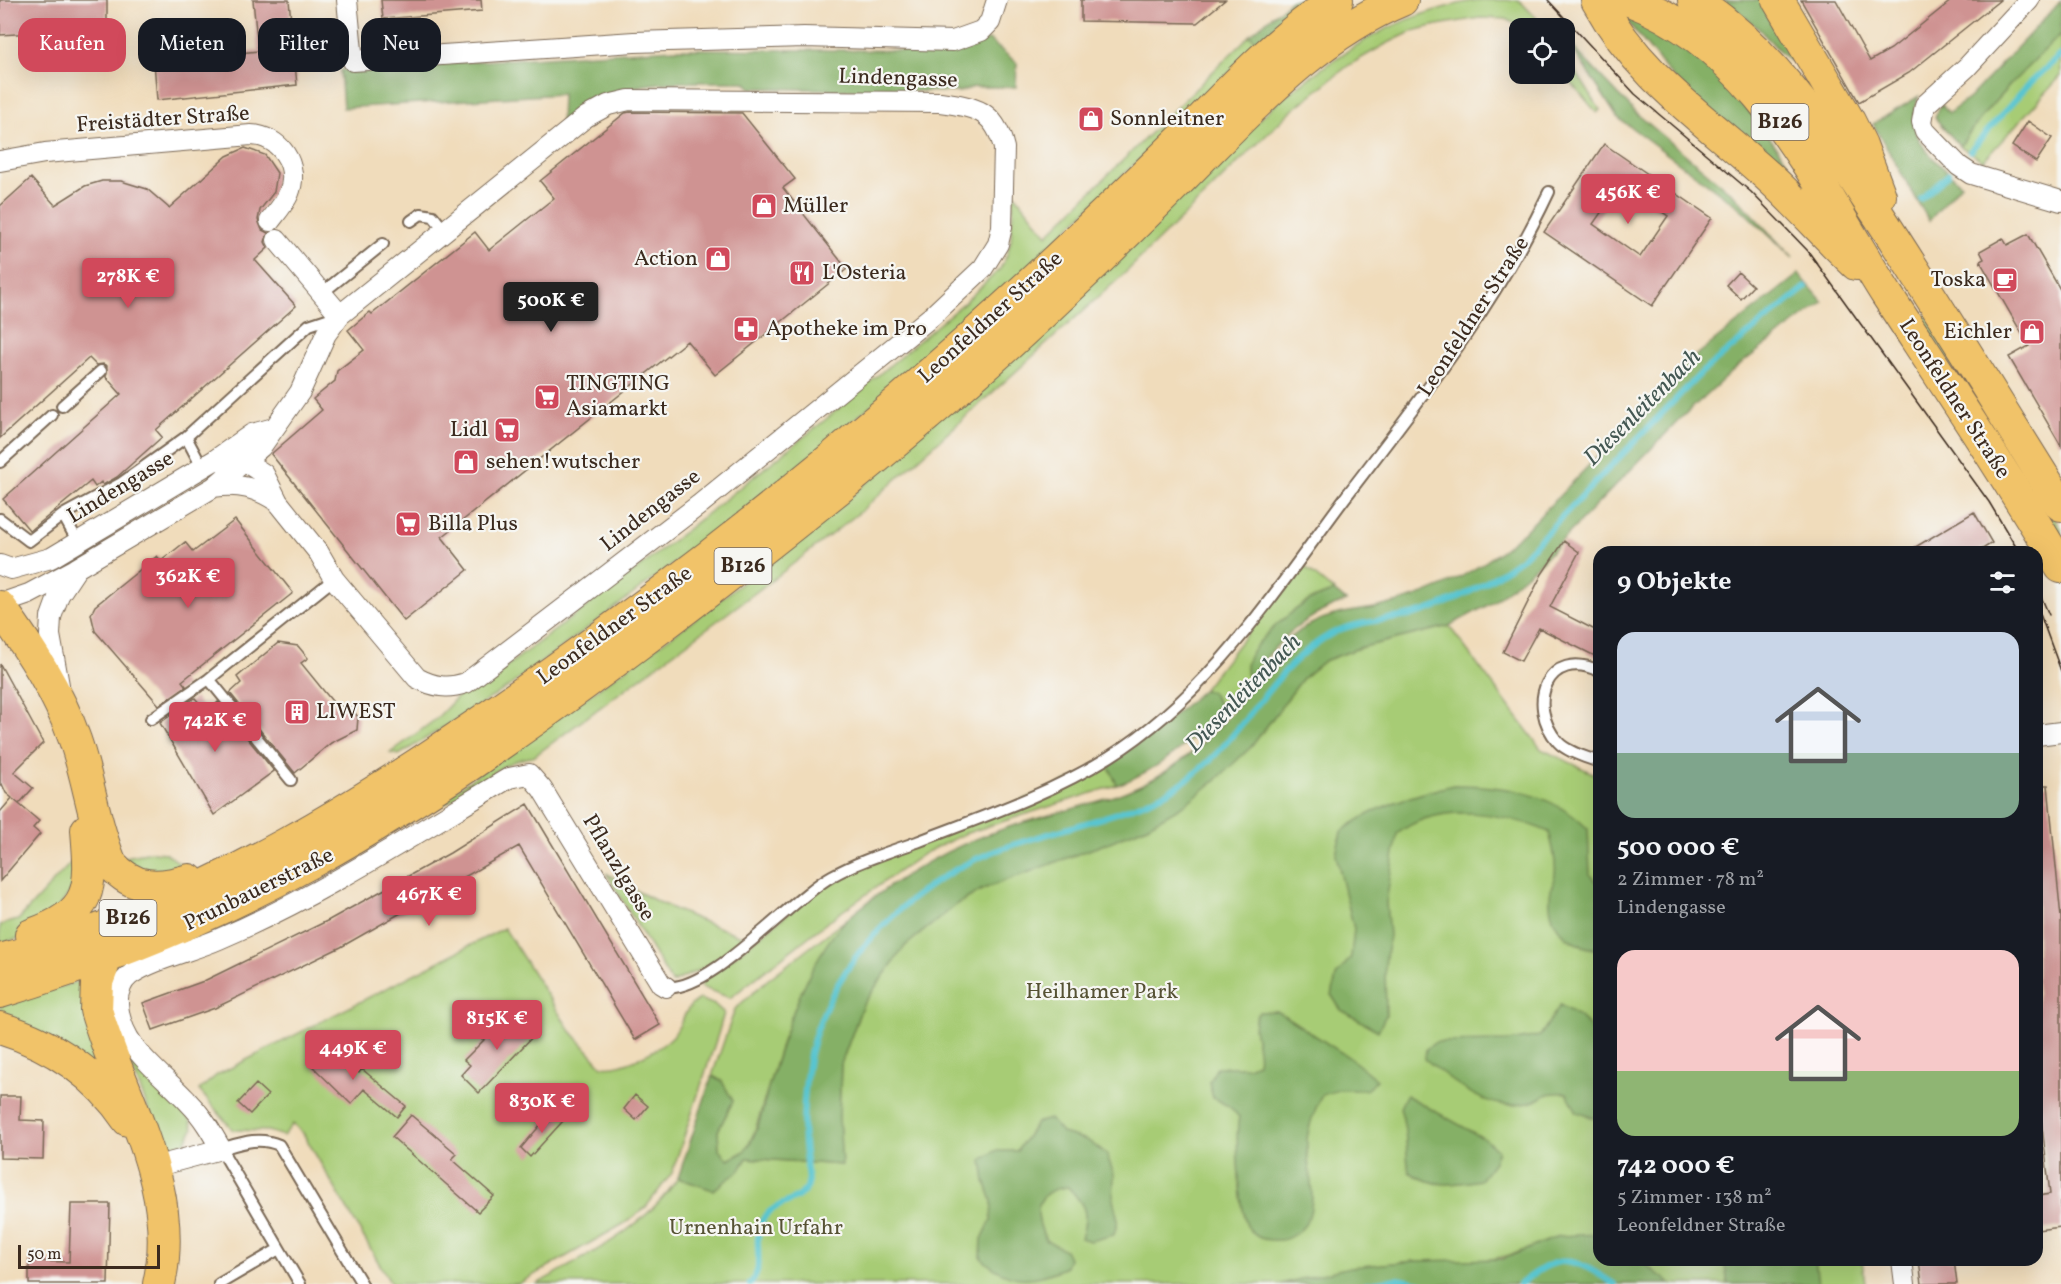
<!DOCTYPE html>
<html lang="de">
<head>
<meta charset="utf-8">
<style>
	body { margin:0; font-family:Vollkorn,serif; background:#20242c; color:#f1f3f6; height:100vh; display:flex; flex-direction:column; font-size:22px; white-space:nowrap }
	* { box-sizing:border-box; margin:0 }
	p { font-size:20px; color:#9ea1a6 }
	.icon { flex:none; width:33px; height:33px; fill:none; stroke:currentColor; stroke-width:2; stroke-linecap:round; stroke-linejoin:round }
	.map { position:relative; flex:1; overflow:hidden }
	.drawer { position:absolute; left:1593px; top:546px; width:450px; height:720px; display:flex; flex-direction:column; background:#171b24; border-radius:18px; box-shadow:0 6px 24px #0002 }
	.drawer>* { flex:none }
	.banner { position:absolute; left:18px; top:18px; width:570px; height:54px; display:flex; gap:12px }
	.buttons { position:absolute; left:1509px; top:18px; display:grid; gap:12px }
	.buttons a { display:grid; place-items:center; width:66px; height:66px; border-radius:12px; background:#171b24; box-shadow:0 6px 24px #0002; font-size:30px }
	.scale { position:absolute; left:18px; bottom:15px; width:142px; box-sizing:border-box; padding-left:6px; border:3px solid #3b2a1e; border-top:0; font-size:16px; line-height:21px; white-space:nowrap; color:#3b2a1e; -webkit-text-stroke:4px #f6f6f2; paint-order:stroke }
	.price { position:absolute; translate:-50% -51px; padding:0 14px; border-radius:6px; background:#d1495b; color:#fff; font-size:20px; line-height:39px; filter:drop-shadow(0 2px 3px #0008) }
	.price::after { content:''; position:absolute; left:50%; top:36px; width:18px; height:14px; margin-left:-9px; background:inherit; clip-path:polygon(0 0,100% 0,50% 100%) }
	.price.selected { background:#222; color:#fff }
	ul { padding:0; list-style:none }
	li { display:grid; align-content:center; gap:12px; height:318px; padding:0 24px }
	li span { display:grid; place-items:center; height:186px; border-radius:18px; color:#555 }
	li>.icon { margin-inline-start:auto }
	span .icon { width:108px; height:108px; fill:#fffc; stroke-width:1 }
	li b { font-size:26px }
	h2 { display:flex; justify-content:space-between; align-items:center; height:72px; padding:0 24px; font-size:26px }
	.chip { padding:0 21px; border-radius:18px; background:#171b24; box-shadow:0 6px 24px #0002; font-size:21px; line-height:54px }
	.chip.selected { background:#d1495b; color:#fff }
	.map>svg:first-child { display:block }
</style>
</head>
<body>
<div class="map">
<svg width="2061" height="1284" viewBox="0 0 2061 1284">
	<rect width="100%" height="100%" fill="#f6f6f2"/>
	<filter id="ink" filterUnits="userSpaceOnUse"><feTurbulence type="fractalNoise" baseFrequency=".0167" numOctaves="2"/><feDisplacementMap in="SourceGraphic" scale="12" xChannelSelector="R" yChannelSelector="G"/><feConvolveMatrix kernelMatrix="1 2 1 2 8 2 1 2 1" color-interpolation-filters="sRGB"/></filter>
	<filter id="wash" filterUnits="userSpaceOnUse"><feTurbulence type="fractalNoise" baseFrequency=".008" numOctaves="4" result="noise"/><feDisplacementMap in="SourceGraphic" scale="24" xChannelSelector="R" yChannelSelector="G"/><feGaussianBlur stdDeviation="1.35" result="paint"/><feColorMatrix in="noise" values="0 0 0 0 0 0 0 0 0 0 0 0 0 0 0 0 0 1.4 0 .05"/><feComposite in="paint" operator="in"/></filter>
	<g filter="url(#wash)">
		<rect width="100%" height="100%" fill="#f0dcbb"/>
		<path fill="#a7cc75" stroke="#717b4a" stroke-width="1.5" d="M1477,0H1519L1546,28H1524L1505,19L1480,18L1437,25L1413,31L1386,44L1349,65L1290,112L1125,273L860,512L771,581L533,757C499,758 460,804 431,808L691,622L833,513L1280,100C1347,48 1392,16 1477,0Z
			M2061,34V76L1983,161L1960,146L1977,121L2016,78Z
			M1250,35L1259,44L972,321L742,513L504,690L399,755L390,753L436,719L459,695L480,686L645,563L825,420L966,301L1000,269L1007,255L1011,240L1014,193L1047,235Z
			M1565,54L1600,110L1597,113L1564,74Z
			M1926,315L2061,528V536L1922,319Z
			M1301,564L1334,591C1285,611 1274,632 1246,674L1250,678L1223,710L1212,693L1203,690Z
			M1449,626L1541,749L1599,776V1260H1862L1865,1284H1537L1521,1251C1489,1265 1451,1260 1417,1261C1370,1264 1326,1273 1281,1284H537C590,1254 643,1230 678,1178L713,1190L739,1171L747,1158L841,1165L839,1117L841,1064L863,1004L905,946L956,905L983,889L1147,826L1251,747L1303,678L1324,661L1359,648Z
			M1108,764L1117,785L964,834L925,853L834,917L730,998L701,987L702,982L814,893L837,878Z
			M153,852L166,853L183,866L168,872L139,870L124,857Z
			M77,856L84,872L41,933L0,943V925L18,920Z
			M606,873C650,901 697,920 747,938L715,962L672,983Z
			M852,915L831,941L804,987L783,1038L755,1131L745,1151L728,1160L719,1150L718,1131L733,1101L721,1080L712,1076L735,1009L766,981Z
			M504,928L569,1029L602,1066C620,1070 660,1050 673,1036C683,1023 685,1005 700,999L715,1005L724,1013L718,1034L672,1173L646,1207L625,1223L518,1284H391L303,1133L293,1124L283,1136L268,1131L233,1130L199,1090L217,1075Z
			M79,981L82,982L111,1079L0,1018V1005Z
			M103,992L135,1062L190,1119L193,1129L184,1144C172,1148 167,1146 159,1137Z"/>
		<path fill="#85b066" stroke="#606d42" stroke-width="1.5" d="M1291,0H1311L1259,44L1250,35Z
			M1724,0H1764L1797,56L1789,61L1757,27Z
			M2061,1V34C2025,69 1989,104 1960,146L1935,118L1941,104L1949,113L1969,98Z
			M1622,15C1636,20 1651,25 1664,33C1733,75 1778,149 1823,214L1678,84Z
			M989,40L1017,63L1016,87H974L959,92L751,88L745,82C673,83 621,74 561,123L562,94L343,108L340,70L675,49L962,51L980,41Z
			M1569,43L1637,114L1734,195L1793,258L1740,208L1617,117Z
			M1919,96C1902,139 1933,157 1961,184L1929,221L1873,124Z
			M1799,274L1823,302L1738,366L1682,417L1542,561L1492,603L1449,626L1359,648L1324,661L1303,678L1251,747L1217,779L1184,805L1147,826L1105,844L983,889L956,905L905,946L863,1004L841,1064L839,1117L842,1165L747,1158L739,1171L713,1190L678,1178L712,1076L721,1080L733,1101L718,1131L719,1150L728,1160C734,1157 742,1154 746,1149C760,1131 763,1104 770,1082C785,1030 811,949 854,913C899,876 950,846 1006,828C1059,810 1117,802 1165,772C1190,756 1215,733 1234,710C1256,682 1277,642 1309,625C1337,610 1355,613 1383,606C1442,593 1491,564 1533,523L1693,358Z
			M1334,591L1346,601C1299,618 1279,640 1250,678C1230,658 1290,612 1307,602C1315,597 1326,595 1334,591Z
			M1203,690L1211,692L1223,710C1191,741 1160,770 1117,785L1108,764L1152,734Z
			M1453,785C1502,785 1552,792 1588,829L1590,875L1599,885V949C1571,948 1548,927 1550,897C1550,890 1554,882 1555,874C1557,861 1552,845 1549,832C1504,813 1439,800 1397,834L1386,903L1389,935L1385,966L1386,1015L1378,1031L1341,1010L1332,996L1336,976L1351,957L1354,929L1336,855L1341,832C1373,806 1414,795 1453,785Z
			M1560,1005L1579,1016L1599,1036V1120L1577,1112L1567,1093C1540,1091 1544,1101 1523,1104C1484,1111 1454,1082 1425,1059L1426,1049L1436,1042L1509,1041L1540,1036Z
			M1277,1011L1350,1058L1377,1080L1366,1090H1338L1322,1095C1315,1109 1309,1123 1307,1139C1305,1165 1319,1196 1307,1221C1303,1230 1288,1241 1278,1240C1266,1240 1258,1240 1250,1230C1239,1217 1235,1135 1239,1117L1230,1107L1213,1098L1209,1082L1217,1067H1247L1258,1063C1262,1044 1247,1029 1259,1012Z
			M1406,1095L1485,1139L1498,1151L1494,1162L1480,1180C1451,1185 1435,1188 1409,1172C1405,1148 1408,1131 1400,1108Z
			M1050,1119L1062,1133L1087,1140L1107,1155L1114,1175L1113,1199L1118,1220L1114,1235L1090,1241L1081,1238C1089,1213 1086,1206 1068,1187C1033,1190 1033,1214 1046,1240L1065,1250L1069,1258L1066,1267C1032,1283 1009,1284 981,1258L982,1239L991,1220L992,1201L985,1181L982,1160L995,1151H1017L1036,1123Z
			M1599,1234V1260H1639L1671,1284H1281L1350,1267L1416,1261L1503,1259L1559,1236Z
			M1724,1260H1815L1818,1284H1728Z"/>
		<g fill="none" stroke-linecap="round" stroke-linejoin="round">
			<path stroke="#58c5d0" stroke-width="6" d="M1970,151L2028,85L2061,55
				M1921,199L1949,174
				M750,1284C767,1264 751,1242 762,1221C772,1201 799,1205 808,1185C808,1171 805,1157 804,1143C802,1119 804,1095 807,1071C820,973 905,885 995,851C1052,830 1112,820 1167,792C1239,754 1264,671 1331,634C1354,621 1386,621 1411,615C1452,605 1488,583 1522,558L1702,372L1806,287
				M1366,1284L1397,1279L1423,1284
				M1520,1284C1561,1252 1571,1256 1614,1284"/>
		</g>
		<g id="blocks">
			<path fill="#cf9392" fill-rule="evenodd" d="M0,0H107V33L34,38L33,33L0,35Z
				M253,0H289L297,85L157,100L154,62L258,51Z
				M381,0H481L482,11L383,19Z
				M1081,0H1225L1197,23L1081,21Z
				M1801,0H1836L1870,61L1891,49L1952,0H2000L1909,73L1859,102Z
				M630,112L742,113L795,179L783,188L847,269L715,375L687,341L442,537L468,570L404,621L271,454L322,410L313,399L335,381L337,371L364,350L348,330L370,312L372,314L475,232L489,250L554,198L540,181L625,113Z
				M2028,121L2052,138L2036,162L2012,146Z
				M1604,144L1712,218L1652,306L1544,232ZM1621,184L1668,216L1640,257L1593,224Z
				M245,148L265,155L277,173L274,192L260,210L258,220L262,230L268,233L265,242L268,248L255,260L296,306L156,430L162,437L117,477L103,485L101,482L95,487L91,481L30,531L3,499L121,394L106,377L107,366L103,364L96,365L89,358L0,438V206L31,178L55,205L85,186L102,181H121L147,189L169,208L227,156Z
				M2028,234L2061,291V446L2009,357L2029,346L1980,261L1984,259L1980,251L2003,238L2007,245Z
				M1738,272L1753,286L1741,299L1726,285Z
				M1974,512L1992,543L1978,552H1907Z
				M235,520L293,593L182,681L186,686L159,705L95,631L91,614L95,606L157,556L161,561L185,542L193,552Z
				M1564,541L1579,552L1550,607L1599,632V658L1539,628L1521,661L1503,652L1542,574Z
				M278,643L298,646L308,658L301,663L336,706L350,707L358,717L357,730L331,743L295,773L230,693L241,683L237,677Z
				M0,664L43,743L14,772L33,788L19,804L13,799L39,821L33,828L40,834L0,881V812L12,798L6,793L2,784L0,786Z
				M195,698L207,712L218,702L274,771L214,815L160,723Z
				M2037,785H2048L2061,918V1227L2037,1230V1196L2050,1194L2037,1084Z
				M528,804L660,1025L635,1040L519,846L341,947L215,1008L153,1030L143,1003L204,981L329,920L450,853Z
				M514,1010L537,1032L479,1093L461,1075L470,1065L464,1060Z
				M323,1046L336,1059L340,1055L359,1073L362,1069L406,1106L397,1117L364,1089L351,1104L308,1062Z
				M256,1084L268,1095L250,1114L238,1103Z
				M635,1095L648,1106L636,1120L624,1109Z
				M0,1096H21L20,1120L44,1121L43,1159L0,1158Z
				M552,1111L563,1121L530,1157L521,1148Z
				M411,1115L457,1154L452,1159L494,1196L478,1212L392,1137Z
				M71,1204H110L108,1284H29V1261L69,1262Z
				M1919,1260H1954L1957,1284H1922Z"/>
		</g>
	</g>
	<g filter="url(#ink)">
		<use href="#blocks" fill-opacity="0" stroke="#7a6855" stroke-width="1.5"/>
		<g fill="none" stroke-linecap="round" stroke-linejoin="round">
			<g stroke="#7a6855" stroke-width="14">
				<path id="lane" d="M411,221L421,214L433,216L445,231
					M322,293L383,244
					M62,406L101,371
					M186,437L309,325L336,316
					M0,462L52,415
					M63,515L120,484L186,437L202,467
					M0,519L29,541L63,515L78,542
					M1599,671C1548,647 1525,704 1558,742C1567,752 1586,757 1599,762
					M209,679L291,780
					M151,719L209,679L334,579
					M666,987C710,993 790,899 832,876C859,861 889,852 917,842C982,817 1050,794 1109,757C1210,694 1274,593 1344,499C1419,401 1496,305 1549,192
					M219,1284L279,1249
					M300,1284L221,1149C241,1143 259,1136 279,1145L362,1284"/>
			</g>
			<g stroke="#7a6855" stroke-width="22">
				<path id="street" d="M347,0L353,61L634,42L804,37L953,41L981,31L990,22L997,0
					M2029,0L1967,67L1925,105L1922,122L1925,131L1959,166L1971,174L2061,201
					M0,161L45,153L251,135C280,136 300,165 289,193C285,203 277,212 270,221
					M277,240L340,315
					M214,487C239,483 257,488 278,502
					M0,565L11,569L51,558L215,460L252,434L274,428
					M0,604L29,594L74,570
					M59,685L50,635L51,617L59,595L77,568L214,487L261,447L300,392L326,334L340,315L586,117L608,105L629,100L940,102C975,107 995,110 1004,148L1002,227L998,244L983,268L932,316L699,505L466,683C447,689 434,687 417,678L334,579L319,553L278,502L264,474L244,461L215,460
					M2037,735L2061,732
					M154,1167L221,1149C212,1133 203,1117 190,1104C163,1073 120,1049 118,1003C117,993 122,981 130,975C153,959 192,951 219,939C321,895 415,834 509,778L529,774L542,789L661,984L666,987
					M1902,1260L1905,1284"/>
			</g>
			<g stroke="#7a6855" stroke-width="34">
				<path id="primary" d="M1597,0C1641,80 1707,120 1772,180C1801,207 1827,237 1856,264
					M1630,0C1761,51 1816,184 1887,295C1946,385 2006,474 2061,567
					M1694,0C1776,53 1826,136 1879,216C1941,311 2000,408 2061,505
					M1778,0L1849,121L1861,145L1880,196
					M0,607C30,649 58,691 75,740C89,780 94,825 111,864C134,890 158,889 189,880
					M31,935C93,913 92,889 87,830
					M107,955L97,982L96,1010C122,1101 181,1186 159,1284
					M0,960C201,910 378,796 545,677C716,557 878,425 1031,283C1084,234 1136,184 1188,133C1234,86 1281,35 1337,0
					M0,992C108,959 214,916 313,861C440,791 558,705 673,618C789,530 902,440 1010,343C1071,288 1129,231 1186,174C1251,109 1315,36 1402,0
					M0,1028C52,1044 97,1074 128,1120"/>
			</g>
			<use href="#lane" stroke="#fff" stroke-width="10"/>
			<use href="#street" stroke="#fff" stroke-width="20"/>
			<use href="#primary" stroke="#f1c369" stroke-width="32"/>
			<path stroke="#3b2a1e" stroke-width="1.5" d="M1548,0L1635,94L1751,192L1808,251L1989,502L2019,552
				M2037,587L2049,615
				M2037,606L2061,671"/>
		</g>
	</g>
	<defs>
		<g id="shop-square" transform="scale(1.35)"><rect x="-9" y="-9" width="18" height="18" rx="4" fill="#d1495b" stroke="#f6f6f2"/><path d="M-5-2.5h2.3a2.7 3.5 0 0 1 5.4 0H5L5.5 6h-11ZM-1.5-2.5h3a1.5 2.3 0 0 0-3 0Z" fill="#fff"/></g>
		<g id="restaurant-square" transform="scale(1.35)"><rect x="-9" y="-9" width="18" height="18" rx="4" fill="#d1495b" stroke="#f6f6f2"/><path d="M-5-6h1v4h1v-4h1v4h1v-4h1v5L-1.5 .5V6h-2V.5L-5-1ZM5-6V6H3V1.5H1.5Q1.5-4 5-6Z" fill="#fff"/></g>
		<g id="cafe-square" transform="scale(1.35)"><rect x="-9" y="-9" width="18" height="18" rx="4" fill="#d1495b" stroke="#f6f6f2"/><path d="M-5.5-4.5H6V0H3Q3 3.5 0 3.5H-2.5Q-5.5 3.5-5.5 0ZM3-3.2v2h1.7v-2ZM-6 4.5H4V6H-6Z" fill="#fff"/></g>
		<g id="pharmacy-square" transform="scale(1.35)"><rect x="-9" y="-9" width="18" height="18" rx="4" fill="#d1495b" stroke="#f6f6f2"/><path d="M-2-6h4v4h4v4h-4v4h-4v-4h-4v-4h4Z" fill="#fff"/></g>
		<g id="supermarket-square" transform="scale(1.35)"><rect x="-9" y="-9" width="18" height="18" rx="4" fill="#d1495b" stroke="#f6f6f2"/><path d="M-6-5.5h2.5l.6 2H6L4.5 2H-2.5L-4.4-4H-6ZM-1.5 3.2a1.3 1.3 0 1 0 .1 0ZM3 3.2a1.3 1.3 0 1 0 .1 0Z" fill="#fff"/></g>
		<g id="building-square" transform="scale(1.35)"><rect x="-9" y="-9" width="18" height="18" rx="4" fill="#d1495b" stroke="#f6f6f2"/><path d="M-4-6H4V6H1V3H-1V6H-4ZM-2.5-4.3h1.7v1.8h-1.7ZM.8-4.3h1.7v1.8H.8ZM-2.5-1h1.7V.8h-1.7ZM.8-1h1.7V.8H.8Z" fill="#fff"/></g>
	</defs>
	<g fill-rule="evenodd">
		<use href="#shop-square" x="1091" y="119"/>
		<use href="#shop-square" x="764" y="206"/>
		<use href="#shop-square" x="718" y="259"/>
		<use href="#restaurant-square" x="802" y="273"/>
		<use href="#cafe-square" x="2005" y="280"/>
		<use href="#pharmacy-square" x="746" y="329"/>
		<use href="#shop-square" x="2032" y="332"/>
		<use href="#supermarket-square" x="547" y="397"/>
		<use href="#supermarket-square" x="507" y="430"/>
		<use href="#shop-square" x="466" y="462"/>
		<use href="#supermarket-square" x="408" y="524"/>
		<use href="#building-square" x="297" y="712"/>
	</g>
	<g text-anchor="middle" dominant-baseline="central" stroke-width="4.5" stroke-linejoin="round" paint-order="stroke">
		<g fill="#f6f6f2" stroke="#73675e" stroke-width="1.5">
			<rect x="1751.5" y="104" width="57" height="36" rx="4.5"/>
			<rect x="714.5" y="548" width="57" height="36" rx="4.5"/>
			<rect x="99.5" y="900" width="57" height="36" rx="4.5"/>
		</g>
		<g font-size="21" font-weight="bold" fill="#3b2a1e">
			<text x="1780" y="122">B126</text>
			<text x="743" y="566">B126</text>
			<text x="128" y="918">B126</text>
		</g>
		<g font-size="22" fill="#3b2a1e" stroke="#f6f6f2">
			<text transform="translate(898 79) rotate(2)">Lindengasse</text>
			<text transform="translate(163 120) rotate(-4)">Freistädter Straße</text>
			<text transform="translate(1474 317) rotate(-57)">Leonfeldner Straße</text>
			<text transform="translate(991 318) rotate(-42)">Leonfeldner Straße</text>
			<text transform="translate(1954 399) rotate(57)">Leonfeldner Straße</text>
			<text transform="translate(121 488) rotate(-31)">Lindengasse</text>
			<text transform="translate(651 511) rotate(-38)">Lindengasse</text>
			<text transform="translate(615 626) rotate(-36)">Leonfeldner Straße</text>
			<text transform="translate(618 868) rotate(59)">Pflanzlgasse</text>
			<text transform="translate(259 890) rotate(-26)">Prunbauerstraße</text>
		</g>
		<g font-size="22" fill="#3b2a1e" stroke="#f6f6f2" text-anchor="start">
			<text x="1110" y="119">Sonnleitner</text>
			<text x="783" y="206">Müller</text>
			<text x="698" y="259" text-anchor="end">Action</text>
			<text x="822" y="273">L'Osteria</text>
			<text x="1986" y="280" text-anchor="end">Toska</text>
			<text x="766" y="329">Apotheke im Pro</text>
			<text x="2012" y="332" text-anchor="end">Eichler</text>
			<text x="566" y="384">TINGTING<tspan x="566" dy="25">Asiamarkt</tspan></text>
			<text x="488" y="430" text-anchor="end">Lidl</text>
			<text x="486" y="462">sehen!wutscher</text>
			<text x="428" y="524">Billa Plus</text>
			<text x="316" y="712">LIWEST</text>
		</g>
		<g font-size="22" fill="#565234" stroke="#f6f6f2">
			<text x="1102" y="992">Heilhamer Park</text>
			<text x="756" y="1228">Urnenhain Urfahr</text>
		</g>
		<g font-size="24" font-style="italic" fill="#445853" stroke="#f6f6f2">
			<text transform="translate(1643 408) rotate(-45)">Diesenleitenbach</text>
			<text transform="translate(1244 694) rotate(-46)">Diesenleitenbach</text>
		</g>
	</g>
</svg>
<div class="buttons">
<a><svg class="icon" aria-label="locate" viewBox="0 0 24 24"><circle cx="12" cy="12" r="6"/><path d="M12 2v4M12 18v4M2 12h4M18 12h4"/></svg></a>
</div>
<div class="scale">50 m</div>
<b class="price" style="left:1628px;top:225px">456K €</b>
<b class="price" style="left:128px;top:309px">278K €</b>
<b class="price selected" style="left:551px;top:333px">500K €</b>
<b class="price" style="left:188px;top:609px">362K €</b>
<b class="price" style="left:215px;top:753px">742K €</b>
<b class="price" style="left:429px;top:927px">467K €</b>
<b class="price" style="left:497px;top:1051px">815K €</b>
<b class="price" style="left:353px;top:1081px">449K €</b>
<b class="price" style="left:542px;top:1134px">830K €</b>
<div class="banner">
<a class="chip selected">Kaufen</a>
<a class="chip">Mieten</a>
<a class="chip">Filter</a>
<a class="chip">Neu</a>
</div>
<section class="drawer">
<h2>9 Objekte<svg class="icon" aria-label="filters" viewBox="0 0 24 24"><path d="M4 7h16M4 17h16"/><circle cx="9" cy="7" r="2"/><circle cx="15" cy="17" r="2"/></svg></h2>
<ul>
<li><span style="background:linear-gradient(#c9d6e8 65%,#7fa58c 0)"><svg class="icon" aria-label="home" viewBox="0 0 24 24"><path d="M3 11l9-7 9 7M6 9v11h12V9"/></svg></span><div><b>500 000 €</b><p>2 Zimmer · 78 m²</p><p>Lindengasse</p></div></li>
<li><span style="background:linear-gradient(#f6c9c9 65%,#8fb573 0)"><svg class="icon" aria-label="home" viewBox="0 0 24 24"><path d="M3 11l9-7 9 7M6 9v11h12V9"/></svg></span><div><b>742 000 €</b><p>5 Zimmer · 138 m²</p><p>Leonfeldner Straße</p></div></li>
</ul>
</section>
</div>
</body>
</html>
